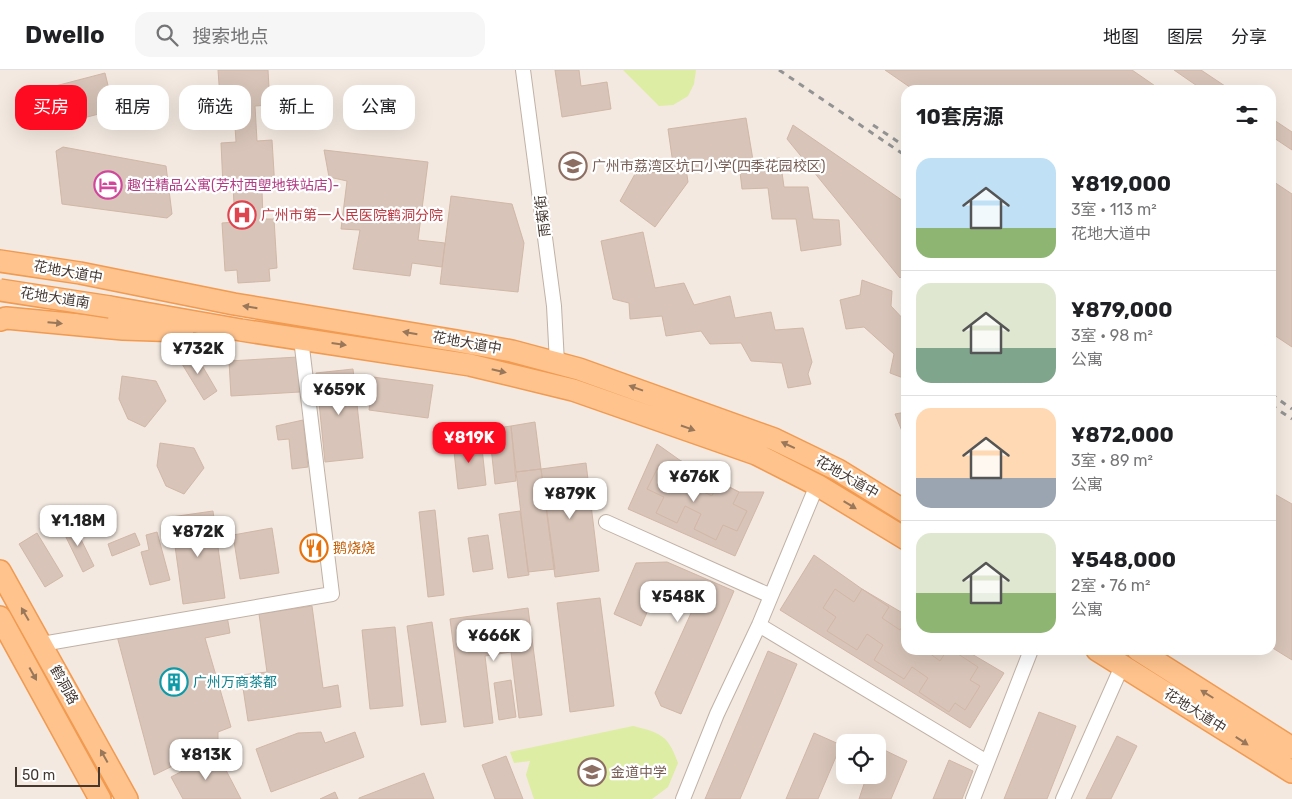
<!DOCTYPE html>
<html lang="zh">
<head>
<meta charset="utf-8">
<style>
	body { margin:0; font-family:Rubik,"Noto Sans SC",sans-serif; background:#f6f6f6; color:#202124; height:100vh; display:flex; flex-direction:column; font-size:19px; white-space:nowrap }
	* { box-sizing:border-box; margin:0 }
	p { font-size:16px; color:#757577 }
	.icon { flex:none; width:28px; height:28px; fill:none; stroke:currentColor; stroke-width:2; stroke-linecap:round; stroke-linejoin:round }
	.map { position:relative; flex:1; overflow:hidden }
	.side { position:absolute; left:901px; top:15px; width:375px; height:570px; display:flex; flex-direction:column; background:#fff; border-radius:15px; box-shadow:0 5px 20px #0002 }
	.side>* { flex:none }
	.guide { position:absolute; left:15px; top:15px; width:475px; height:45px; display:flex; gap:10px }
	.buttons { position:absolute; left:836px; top:664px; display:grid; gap:10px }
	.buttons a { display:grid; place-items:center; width:50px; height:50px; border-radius:10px; background:#fff; box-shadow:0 5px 20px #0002; font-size:25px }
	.scale { position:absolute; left:15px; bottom:12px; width:85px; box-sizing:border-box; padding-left:5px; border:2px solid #443831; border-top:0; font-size:14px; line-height:18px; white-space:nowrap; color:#443831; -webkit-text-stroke:4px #fff; paint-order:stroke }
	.price { position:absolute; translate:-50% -42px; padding:0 11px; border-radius:10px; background:#fff; color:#222; font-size:16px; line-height:32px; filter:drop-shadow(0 1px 2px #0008) }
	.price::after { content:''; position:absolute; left:50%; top:30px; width:15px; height:11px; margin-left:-8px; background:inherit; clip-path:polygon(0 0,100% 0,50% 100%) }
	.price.current { background:#ff0b21; color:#fff }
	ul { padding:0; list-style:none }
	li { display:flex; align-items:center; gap:15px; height:125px; padding:0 15px }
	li+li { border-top:1px solid #e0e0e0 }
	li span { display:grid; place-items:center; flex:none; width:140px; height:100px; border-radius:15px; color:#555 }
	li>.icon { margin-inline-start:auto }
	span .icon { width:60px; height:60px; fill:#fffc; stroke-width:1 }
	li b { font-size:21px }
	h2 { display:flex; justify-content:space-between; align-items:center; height:60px; padding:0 15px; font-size:21px }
	.tag { padding:0 18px; border-radius:15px; background:#fff; box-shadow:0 5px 20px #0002; font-size:18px; line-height:45px }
	.tag.current { background:#ff0b21; color:#fff }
	header { display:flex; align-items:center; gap:30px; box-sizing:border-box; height:70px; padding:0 25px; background:#fff; border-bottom:1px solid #e0e0e0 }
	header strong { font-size:24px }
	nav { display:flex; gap:28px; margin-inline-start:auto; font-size:18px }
	.search { width:350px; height:45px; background:#f6f6f6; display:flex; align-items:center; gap:12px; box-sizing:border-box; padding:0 18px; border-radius:15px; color:#757577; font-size:19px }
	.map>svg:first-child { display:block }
</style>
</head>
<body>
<header>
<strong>Dwello</strong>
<div class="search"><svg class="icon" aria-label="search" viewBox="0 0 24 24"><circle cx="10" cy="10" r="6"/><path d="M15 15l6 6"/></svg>搜索地点</div>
<nav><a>地图</a><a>图层</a><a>分享</a></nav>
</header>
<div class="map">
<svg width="1292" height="729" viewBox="0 0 1292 729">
	<rect width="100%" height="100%" fill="#f3e9e0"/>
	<path fill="#ddeda3" d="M623,0H696L694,14L688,26L673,35L659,36Z
		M633,656C661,663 668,665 678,693L668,717L652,729H534L526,705L530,691L514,693L510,682Z"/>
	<path fill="#d8c4b8" stroke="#d1b7a7" d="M218,0H268L270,35L255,36L257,71L272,70L275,119L262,120L263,149H274L277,198L269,199L270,211L238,213L237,200L225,201L222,153L235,152L233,116H223L221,73L236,72L234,41L221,42Z
		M555,0H579L581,16L607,12L611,39L562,47Z
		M885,0H1132L1161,20H914Z
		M1174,0H1201L1231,20H1203Z
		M105,3L114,40L49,57L40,20Z
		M746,48L753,90L780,88L784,117H808L813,149L839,150L841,175L801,181L796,149H772L768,118L742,119L739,94L686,98L688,112L655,157L620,131L635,104L674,101L668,59Z
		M1271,48L1292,62V80L1271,66Z
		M793,55L906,133V202L900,208L787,69Z
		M63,77L166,96L172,144L167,148L62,134L56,81Z
		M324,80L428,92L418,170L445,173L442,197L412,193L410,206L353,199L360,160L341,159L347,111L329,107Z
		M1271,110L1292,124V277L1271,263Z
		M451,126L512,134L524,173L518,222L440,214Z
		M643,162L655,218L684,213L694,235L730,226L735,248L771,242L775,260L803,258L812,292L808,304L811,314L788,318L782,293L751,291L741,273L710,274L701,261L666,266L662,246L630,249L629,233L613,229L601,171Z
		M862,210L892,221L891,236L906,252V309L890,303L894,284L864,257L846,259L840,230L860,225Z
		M193,280L217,321L204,330L179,289Z
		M298,287L300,322L231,326L229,291Z
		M353,299L363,388L325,392L316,303Z
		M122,306L156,311L166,331L145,357L128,349L119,329Z
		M373,307L433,315L428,348L369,340Z
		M906,342V371L895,344Z
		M303,350L308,397L292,399L289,369L278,370L276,356Z
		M535,352L541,399L516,402L511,356Z
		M511,356L516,411L495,414L489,359Z
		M481,369L486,415L458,419L453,372Z
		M160,373L194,378L204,398L184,424L166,416L157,396Z
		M657,374L681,391L739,422H764L735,486L628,439Z
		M681,391L703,402L695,418L712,426L718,412L739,422L733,434L747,441L737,461L723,455L716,470L694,459L701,444L685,436L677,453L656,443L664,427L647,419L659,395L675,403Z
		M586,393L599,501L555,507L541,399Z
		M541,399L555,499L528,502L516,402Z
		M1271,422L1292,434V590L1271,577Z
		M435,440L444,525L428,527L419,442Z
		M213,441L225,528L183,534L171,447Z
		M520,441L529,505L508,508L499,444Z
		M72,451L94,496L83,502L61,457Z
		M272,458L279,503L240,509L233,465Z
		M157,462L170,510L150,515L141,482L149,480L146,465Z
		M37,463L63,506L45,517L19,474Z
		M135,463L140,475L112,486L108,474Z
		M488,465L493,499L473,502L468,468Z
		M814,485L862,519L906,545V580H965L1004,603L970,658L780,540Z
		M667,492L734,521L681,644L661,636L655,623L696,532L659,515L641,556L614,544L636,493Z
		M835,519L854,532L862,519L889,537L882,548L900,560L906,550V580H925L940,591L947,580H952L978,597L970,610L980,616L965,640L955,633L949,642L919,622L928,608L912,597L904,609L874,590L883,575L867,564L857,580L827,561L836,547L823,538Z
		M600,528L614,636L570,642L557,533Z
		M312,536L323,618L338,615L341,637L248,651L241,605L267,602L259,544Z
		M528,538L542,645L519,648L511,582L485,586L493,653L464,657L450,549Z
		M227,546L230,563L205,568L231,657L218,662V674L154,705L117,566Z
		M432,552L446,652L421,655L407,556Z
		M395,557L403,636L370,639L362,560Z
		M768,581L797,594L740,729H705Z
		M511,610L516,647L499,650L494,613Z
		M1039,642L1076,656L1047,729H1004Z
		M321,662L325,673L355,662L364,687L271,722L256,679L298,663Z
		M814,663L841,675L818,729H786Z
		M1117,666L1137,676L1111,729H1086Z
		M878,677L907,691L891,729H859L867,705H878Z
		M217,683L241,729H183L171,707Z
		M506,686L523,729H495L482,695Z
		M949,690L973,701L962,729H933Z
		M424,703L434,729H359V728Z
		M335,722L338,729H320Z"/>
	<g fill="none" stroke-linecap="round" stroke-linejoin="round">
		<g stroke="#c1b1a5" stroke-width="16">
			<path id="minor" d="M523,0L554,236L557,293
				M606,452L771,526
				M759,555L987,692
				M42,574L332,524L301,269
				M683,729L717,644L759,555L817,415
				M973,729L1031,580
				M1063,729L1122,596"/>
		</g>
		<g stroke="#f19a50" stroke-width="24">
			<path id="primary" d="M0,191L80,203L234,234L457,271L512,281L579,299L774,369L838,400L906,442
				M110,237L241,260L470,295L573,320L756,384L817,415L906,469
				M0,250L6,248L123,259L183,261
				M0,501L127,729
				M0,547L100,729
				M1097,580L1292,702
				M1138,580L1292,678"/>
		</g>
		<use href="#minor" stroke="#fff" stroke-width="14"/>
		<use href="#primary" stroke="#ffc38d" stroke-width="21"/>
		<path stroke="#939393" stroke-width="3" stroke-dasharray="6 6" stroke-linecap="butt" d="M779,0L906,86
			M873,55L906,77
			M1271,324L1292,339
			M1271,335L1292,349"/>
		<g stroke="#f19a50" stroke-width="24" stroke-linecap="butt">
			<path id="primary-bridge" d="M0,220L110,237"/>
		</g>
		<use href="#primary-bridge" stroke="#ffc38d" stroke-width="21"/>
	</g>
	<defs><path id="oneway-solid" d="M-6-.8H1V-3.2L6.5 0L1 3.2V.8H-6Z" transform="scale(1.25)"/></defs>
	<g fill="#98775a">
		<use href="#oneway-solid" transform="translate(250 237) rotate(-171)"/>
		<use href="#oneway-solid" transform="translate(55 253) rotate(5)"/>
		<use href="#oneway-solid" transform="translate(410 263) rotate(-170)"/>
		<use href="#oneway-solid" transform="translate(339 274) rotate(8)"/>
		<use href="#oneway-solid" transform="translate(499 301) rotate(13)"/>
		<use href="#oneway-solid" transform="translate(636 318) rotate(-160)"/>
		<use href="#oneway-solid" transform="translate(688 358) rotate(19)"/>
		<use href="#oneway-solid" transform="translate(788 375) rotate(-155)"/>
		<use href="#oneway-solid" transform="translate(850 435) rotate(31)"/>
		<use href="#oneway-solid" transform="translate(25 544) rotate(-120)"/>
		<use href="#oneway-solid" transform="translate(33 604) rotate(61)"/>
		<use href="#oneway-solid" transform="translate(1207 624) rotate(-148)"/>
		<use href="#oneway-solid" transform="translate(1242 671) rotate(33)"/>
		<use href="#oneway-solid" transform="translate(104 686) rotate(-119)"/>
	</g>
	<defs>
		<g id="school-ring" transform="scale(1.4375)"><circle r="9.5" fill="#fff" stroke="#8d6e63" stroke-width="1.5"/><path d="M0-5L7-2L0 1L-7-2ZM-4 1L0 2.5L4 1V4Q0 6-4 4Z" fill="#8d6e63"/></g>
		<g id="hotel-ring" transform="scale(1.4375)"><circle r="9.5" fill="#fff" stroke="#d1479c" stroke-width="1.5"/><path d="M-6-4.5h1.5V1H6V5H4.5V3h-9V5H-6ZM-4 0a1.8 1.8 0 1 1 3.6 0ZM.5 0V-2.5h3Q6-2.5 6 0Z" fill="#d1479c"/></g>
		<g id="hospital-ring" transform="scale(1.4375)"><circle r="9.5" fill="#fff" stroke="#e0444e" stroke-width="1.5"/><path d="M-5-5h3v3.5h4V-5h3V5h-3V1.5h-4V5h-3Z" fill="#e0444e"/></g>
		<g id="restaurant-ring" transform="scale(1.4375)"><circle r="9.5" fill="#fff" stroke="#e8710a" stroke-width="1.5"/><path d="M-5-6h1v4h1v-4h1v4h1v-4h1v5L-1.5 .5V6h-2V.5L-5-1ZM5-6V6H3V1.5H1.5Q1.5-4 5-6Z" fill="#e8710a"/></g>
		<g id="building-ring" transform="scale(1.4375)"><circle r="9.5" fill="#fff" stroke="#0f9aa8" stroke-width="1.5"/><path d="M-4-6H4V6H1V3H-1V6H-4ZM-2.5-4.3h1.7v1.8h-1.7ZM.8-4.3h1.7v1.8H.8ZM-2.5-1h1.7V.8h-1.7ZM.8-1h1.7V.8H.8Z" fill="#0f9aa8"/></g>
	</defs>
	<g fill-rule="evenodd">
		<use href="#school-ring" x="573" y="96"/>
		<use href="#hotel-ring" x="108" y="115"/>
		<use href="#hospital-ring" x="242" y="145"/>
		<use href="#restaurant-ring" x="314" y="478"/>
		<use href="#building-ring" x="174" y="612"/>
		<use href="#school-ring" x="592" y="702"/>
	</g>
	<g text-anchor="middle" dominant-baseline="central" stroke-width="4.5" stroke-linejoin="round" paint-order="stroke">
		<g font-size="14" fill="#785e54" stroke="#fff" text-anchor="start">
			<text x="592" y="96">广州市荔湾区坑口小学(四季花园校区)</text>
			<text x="611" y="702">金道中学</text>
		</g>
		<g font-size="14" fill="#b23c85" stroke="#fff" text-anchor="start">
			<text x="127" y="115">趣住精品公寓(芳村西塱地铁站店)-</text>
		</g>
		<g font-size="14" fill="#be3a42" stroke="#fff" text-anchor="start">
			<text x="261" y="145">广州市第一人民医院鹤洞分院</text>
		</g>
		<g font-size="14" fill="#443831" stroke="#fff">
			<text transform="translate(543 146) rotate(-97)">雨菊街</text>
			<text transform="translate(68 202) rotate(10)">花地大道中</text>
			<text transform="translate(55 228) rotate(9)">花地大道南</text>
			<text transform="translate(467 273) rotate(10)">花地大道中</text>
			<text transform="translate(847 407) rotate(30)">花地大道中</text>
			<text transform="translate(64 615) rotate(61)">鹤洞路</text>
			<text transform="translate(1195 641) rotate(32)">花地大道中</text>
		</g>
		<g font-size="14" fill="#c56008" stroke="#fff" text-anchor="start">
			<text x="333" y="478">鹅烧烧</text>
		</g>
		<g font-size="14" fill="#0d838f" stroke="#fff" text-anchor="start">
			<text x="193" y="612">广州万商茶都</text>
		</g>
	</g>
</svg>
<div class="buttons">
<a><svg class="icon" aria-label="locate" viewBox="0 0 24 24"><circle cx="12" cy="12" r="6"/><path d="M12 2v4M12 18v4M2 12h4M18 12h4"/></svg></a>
</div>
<div class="scale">50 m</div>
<b class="price" style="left:198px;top:305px">¥732K</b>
<b class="price" style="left:339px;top:346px">¥659K</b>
<b class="price current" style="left:469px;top:394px">¥819K</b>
<b class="price" style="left:694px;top:433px">¥676K</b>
<b class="price" style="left:570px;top:450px">¥879K</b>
<b class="price" style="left:78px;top:477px">¥1.18M</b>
<b class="price" style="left:198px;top:488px">¥872K</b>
<b class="price" style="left:678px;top:553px">¥548K</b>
<b class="price" style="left:494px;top:592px">¥666K</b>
<b class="price" style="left:206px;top:711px">¥813K</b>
<div class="guide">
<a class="tag current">买房</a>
<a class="tag">租房</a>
<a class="tag">筛选</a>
<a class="tag">新上</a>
<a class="tag">公寓</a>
</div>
<section class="side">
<h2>10套房源<svg class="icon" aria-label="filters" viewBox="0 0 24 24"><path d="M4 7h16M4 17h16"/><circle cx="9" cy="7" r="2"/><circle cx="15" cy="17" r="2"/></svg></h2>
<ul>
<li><span style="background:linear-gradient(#bfe0f5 70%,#8fb573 0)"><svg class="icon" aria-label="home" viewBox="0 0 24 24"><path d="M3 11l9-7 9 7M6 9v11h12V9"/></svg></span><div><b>¥819,000</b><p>3室 · 113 m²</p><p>花地大道中</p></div></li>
<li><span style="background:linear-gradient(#dfe7d0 65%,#7fa58c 0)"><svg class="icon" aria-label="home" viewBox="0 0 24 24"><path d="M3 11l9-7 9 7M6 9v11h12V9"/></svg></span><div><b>¥879,000</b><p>3室 · 98 m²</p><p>公寓</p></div></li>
<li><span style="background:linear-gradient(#ffd9b3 70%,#9aa5b1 0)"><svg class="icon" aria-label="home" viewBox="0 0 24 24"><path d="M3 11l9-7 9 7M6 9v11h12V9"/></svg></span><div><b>¥872,000</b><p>3室 · 89 m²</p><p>公寓</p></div></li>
<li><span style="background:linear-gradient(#dfe7d0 60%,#8fb573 0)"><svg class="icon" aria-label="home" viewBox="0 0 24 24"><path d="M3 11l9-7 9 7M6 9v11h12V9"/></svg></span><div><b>¥548,000</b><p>2室 · 76 m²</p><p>公寓</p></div></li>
</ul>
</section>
</div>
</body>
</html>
